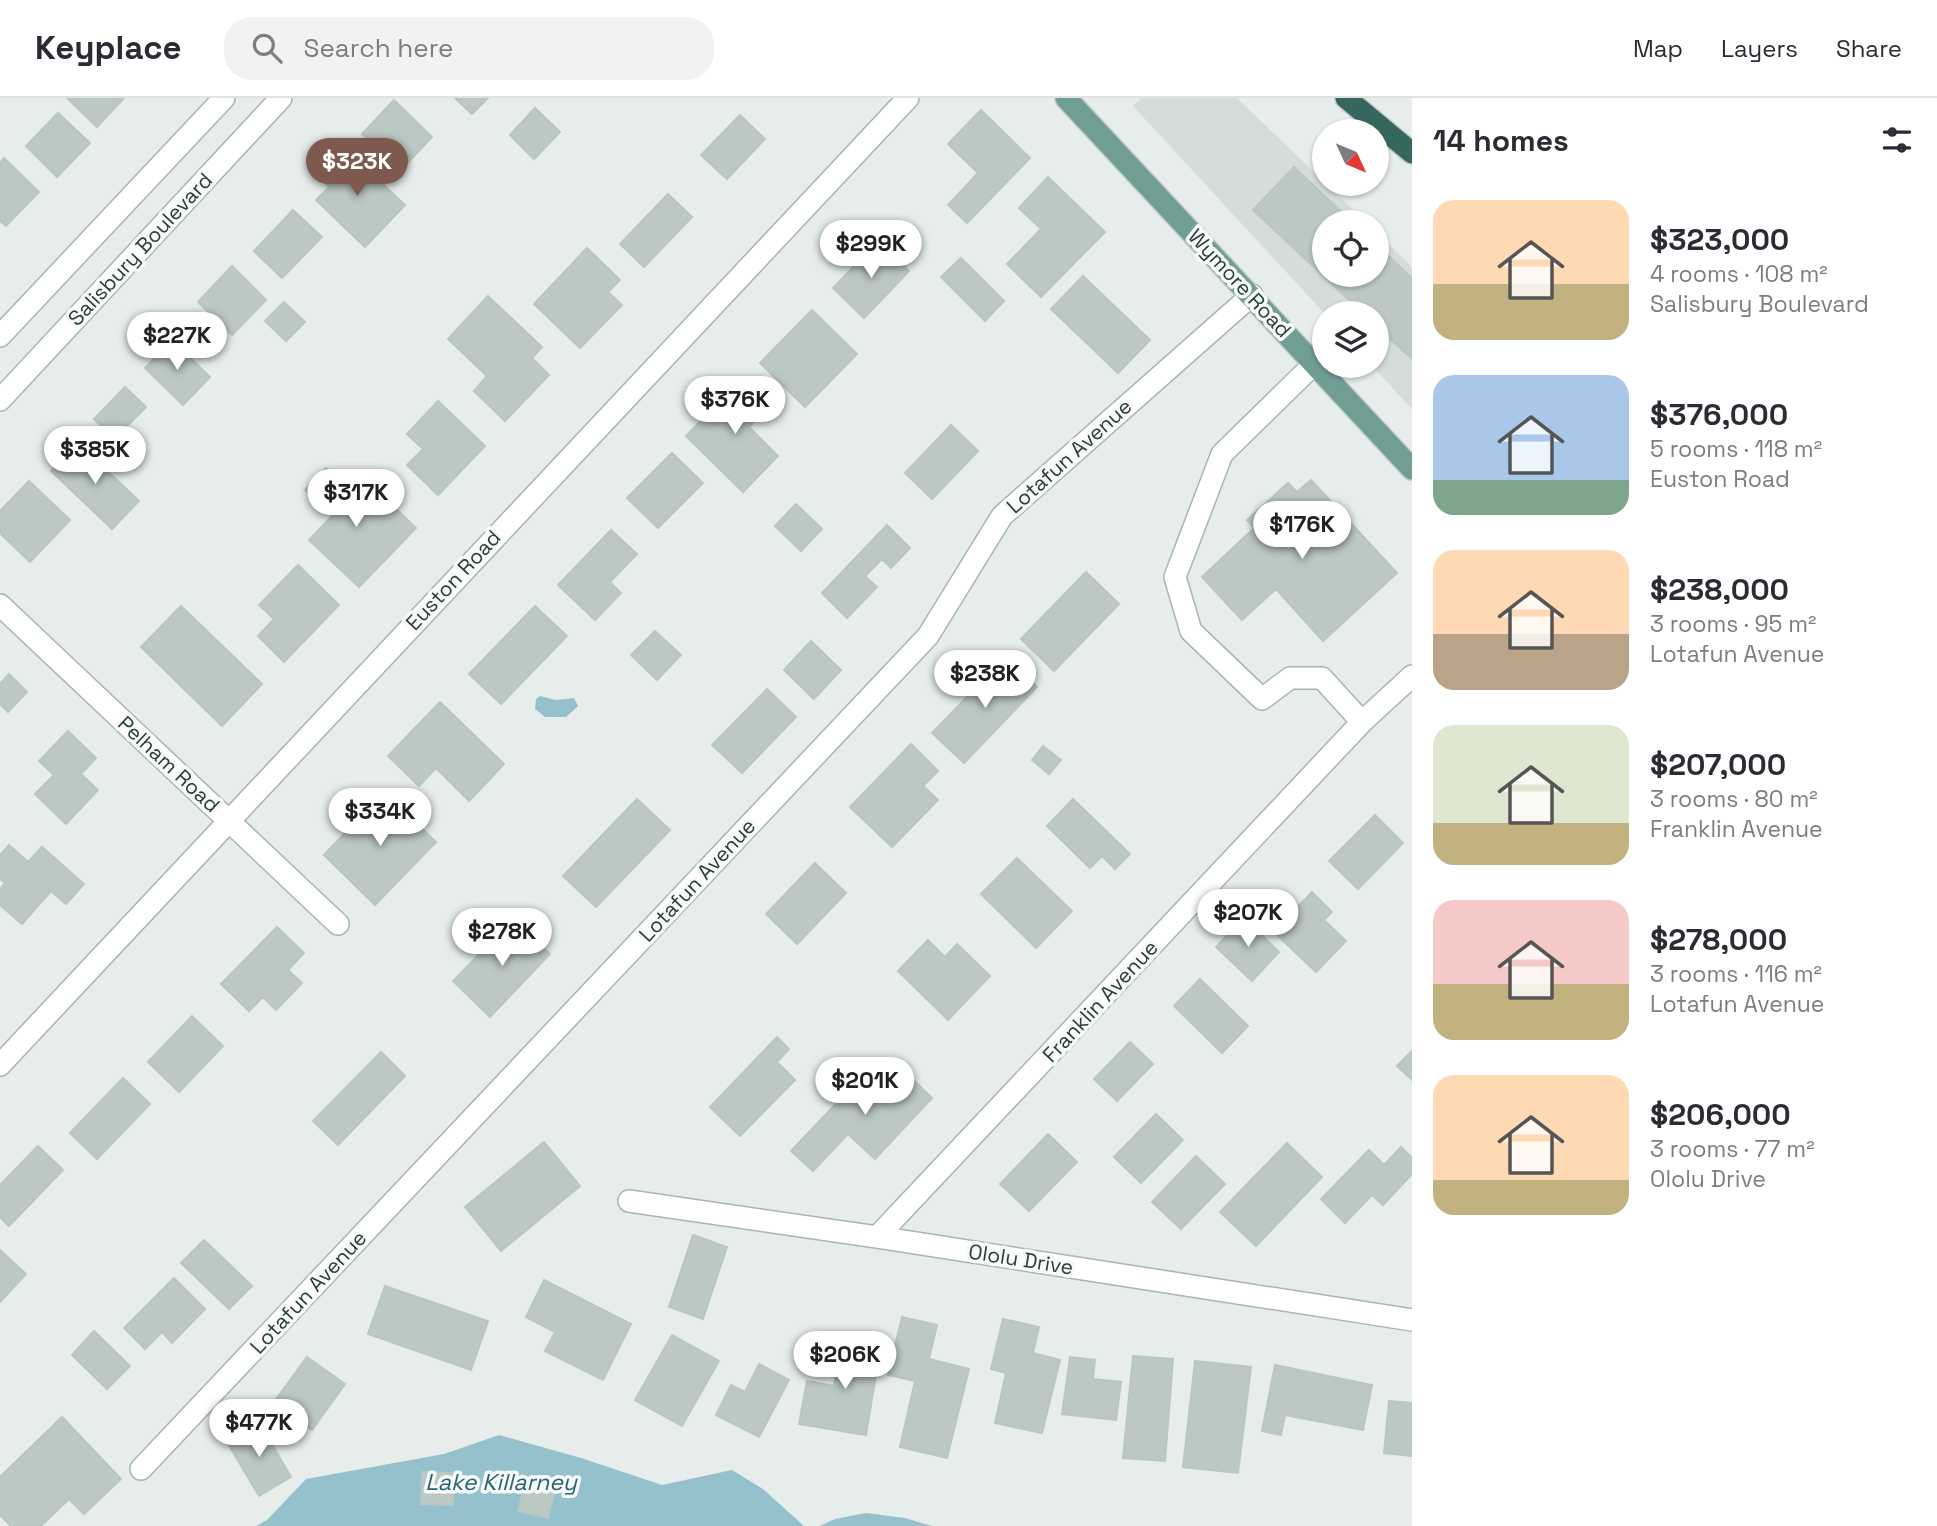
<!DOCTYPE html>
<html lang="en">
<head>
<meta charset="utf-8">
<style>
	body { margin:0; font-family:"Space Grotesk",sans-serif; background:#f2f2f3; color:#2b2b33; height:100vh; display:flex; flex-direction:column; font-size:26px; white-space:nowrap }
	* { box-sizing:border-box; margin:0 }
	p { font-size:23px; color:#7c7c81 }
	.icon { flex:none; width:38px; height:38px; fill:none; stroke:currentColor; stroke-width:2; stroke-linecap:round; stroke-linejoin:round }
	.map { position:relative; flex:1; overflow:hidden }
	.panel { display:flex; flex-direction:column; background:#fff; width:525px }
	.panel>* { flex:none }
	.needle { width:46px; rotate:134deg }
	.tools { position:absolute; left:1312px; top:21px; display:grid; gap:14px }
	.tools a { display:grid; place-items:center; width:77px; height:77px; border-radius:50%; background:#fff; box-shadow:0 2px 5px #0004; font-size:35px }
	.price { position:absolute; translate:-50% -60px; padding:0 16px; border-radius:24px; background:#fff; color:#222; font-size:23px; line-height:46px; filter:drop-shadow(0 2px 4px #0008) }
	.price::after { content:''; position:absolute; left:50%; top:42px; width:21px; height:16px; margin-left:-10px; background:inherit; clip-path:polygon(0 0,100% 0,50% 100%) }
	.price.active { background:#7e594e; color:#fff }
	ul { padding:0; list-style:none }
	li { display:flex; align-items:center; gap:21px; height:175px; padding:0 21px }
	li span { display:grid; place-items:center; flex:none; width:196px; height:140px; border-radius:21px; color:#555 }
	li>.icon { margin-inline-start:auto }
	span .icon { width:84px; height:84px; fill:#fffc; stroke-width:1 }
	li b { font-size:30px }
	h2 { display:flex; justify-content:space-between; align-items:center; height:84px; padding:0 21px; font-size:30px }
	header { display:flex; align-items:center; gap:42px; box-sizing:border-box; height:98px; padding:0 35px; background:#fff; border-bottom:2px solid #e1e1e2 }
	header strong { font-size:33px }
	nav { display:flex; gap:38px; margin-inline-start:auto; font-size:24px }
	.search { width:490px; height:63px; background:#f2f2f3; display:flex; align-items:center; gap:18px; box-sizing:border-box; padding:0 24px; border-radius:28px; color:#7c7c81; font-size:26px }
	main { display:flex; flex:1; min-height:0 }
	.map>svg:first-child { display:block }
</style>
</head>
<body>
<header>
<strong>Keyplace</strong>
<div class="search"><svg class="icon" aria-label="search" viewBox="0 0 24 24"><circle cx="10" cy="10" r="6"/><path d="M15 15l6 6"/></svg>Search here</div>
<nav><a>Map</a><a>Layers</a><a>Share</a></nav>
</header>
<main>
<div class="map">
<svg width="1412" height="1428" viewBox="0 0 1412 1428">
	<rect width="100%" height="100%" fill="#e6edeb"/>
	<path fill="#d5ddda" d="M1141,0H1237L1366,124H1325V177H1377V135L1412,169V311L1372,268H1377V215L1325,216L1133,8Z"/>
	<path fill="#95c1cc" d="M540,598L556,602L574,600L578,608L566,619H545L535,611L536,601Z
		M499,1337L581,1360L662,1387L732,1372L763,1391L804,1428H256L267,1422L306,1381L444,1356Z
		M866,1415L905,1420L932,1428H820L835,1421Z"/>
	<path fill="#bcc8c4" stroke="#b9c7c2" stroke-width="2" d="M67,0H124L97,29Z
		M455,0H488L472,16Z
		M394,2L432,39L400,73L362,36Z
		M535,10L560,34L534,61L510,37Z
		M981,12L1030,60L967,125L948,107L978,75L948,46Z
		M58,15L90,45L57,79L26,48Z
		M740,17L765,41L727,81L701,57Z
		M344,49L405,107L365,149L316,102L329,89L317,78Z
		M4,60L39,94L6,128L0,123V65Z
		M1294,69L1352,124H1325V177H1377V147L1412,180V261L1377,229V215H1363L1253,112Z
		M1048,79L1105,134L1041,199L1007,166L1041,131L1019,110Z
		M668,96L692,119L644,169L620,146Z
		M293,112L322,139L282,180L254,153Z
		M878,143L909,173L864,220L833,190Z
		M587,150L620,182L608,194L622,207L580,250L534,206Z
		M961,160L1004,203L985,223L941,179Z
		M232,168L266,202L232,237L198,204Z
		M1083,178L1150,242L1118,275L1051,211Z
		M488,198L542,249L532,260L549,277L505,323L474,293L487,278L448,241Z
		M284,204L305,224L286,243L265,223Z
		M812,212L857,256L805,309L760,265Z
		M172,242L210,279L183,307L145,270Z
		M741,281L769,308L749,329L778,358L743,394L686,338Z
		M125,289L146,309L114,341L94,321Z
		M438,303L485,348L438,397L407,367L423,351L407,336Z
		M951,327L978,353L932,401L905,375Z
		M78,345L139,403L112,431L51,373Z
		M672,355L703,385L658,430L627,400Z
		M326,370L374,416L387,402L416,430L359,489L309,442L332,418L305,392Z
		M1311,382L1397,475L1323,543L1276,491L1242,522L1202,479L1254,430L1247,422L1288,385L1297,394Z
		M29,383L70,422L30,464L0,435V413Z
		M796,406L822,431L801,453L775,428Z
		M887,427L910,450L891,470L882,461L865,478L877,489L847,520L822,495Z
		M611,432L637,456L610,484L621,495L595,522L558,487Z
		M298,467L339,507L284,564L258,538L274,521L259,507Z
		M1086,474L1119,506L1054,573L1021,541Z
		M181,508L262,586L222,628L141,549Z
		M535,508L567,538L501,606L469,576Z
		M655,533L681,557L657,582L631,557Z
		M811,543L841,572L814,601L784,572Z
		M1006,559L1037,589L964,665L932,635Z
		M9,576L27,594L8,614L0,606V586Z
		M767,591L796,619L742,675L712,647Z
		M440,604L504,666L469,703L436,670L419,688L388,658Z
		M68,633L96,660L81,676L98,692L66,726L35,696L54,677L39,663Z
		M911,646L938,673L923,688L938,702L892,749L850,709Z
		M1043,648L1061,662L1049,676L1032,662Z
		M384,694L436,744L375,807L324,757Z
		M637,701L670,732L596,809L563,778Z
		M1073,701L1130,756L1115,771L1102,758L1090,770L1047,728Z
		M1375,717L1403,745L1358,791L1329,763Z
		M9,747L28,764L42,749L84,786L66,806L51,793L22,826L0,807V791L5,785L0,781V757Z
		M1017,760L1072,813L1036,850L981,796Z
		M815,765L846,795L797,846L766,816Z
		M1312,794L1332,814L1324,822L1346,843L1316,874L1274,834Z
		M1244,820L1279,854L1252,883L1216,849Z
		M514,821L550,856L490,919L453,883Z
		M277,829L304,855L288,872L302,885L276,912L263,899L249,913L221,886Z
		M928,842L945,859L957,846L990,878L948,922L898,873Z
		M1200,881L1248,928L1222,955L1174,908Z
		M192,918L223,948L179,994L148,964Z
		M777,939L789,951L777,964L795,982L740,1038L710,1009Z
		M1130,944L1153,966L1117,1003L1094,981Z
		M1412,953V982L1397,968Z
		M381,954L405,978L338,1047L313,1023Z
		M872,968L894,988L906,975L932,1000L875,1061L848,1036L813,1073L791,1053Z
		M123,980L150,1006L97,1061L70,1035Z
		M1156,1016L1183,1042L1141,1085L1114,1059Z
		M1048,1036L1077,1064L1029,1113L1000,1086Z
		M544,1044L580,1088L501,1153L465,1109Z
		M1287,1045L1322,1079L1256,1148L1220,1114Z
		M38,1048L63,1072L9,1128L0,1119V1087Z
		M1401,1049L1412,1060V1076L1383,1107L1372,1097L1345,1125L1321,1101L1369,1052L1384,1067Z
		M1196,1058L1225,1086L1181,1131L1152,1104Z
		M693,1137L727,1149L703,1221L669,1209Z
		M204,1142L252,1188L229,1211L181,1165Z
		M0,1152L26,1176L0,1204Z
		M174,1180L205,1211L172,1245L162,1234L145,1251L124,1230Z
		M544,1182L631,1226L603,1282L545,1253L555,1234L526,1219Z
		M385,1188L488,1223L471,1272L368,1236Z
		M902,1219L937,1227L929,1261L969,1271L947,1360L900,1349L915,1283L888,1277Z
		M1003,1221L1039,1229L1033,1255L1060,1262L1042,1335L995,1325L1006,1275L991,1271Z
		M94,1233L130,1268L107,1291L72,1257Z
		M672,1237L719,1263L682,1328L635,1302Z
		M842,1241L881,1247L866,1337L799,1326L807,1283L834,1288Z
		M1133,1258L1173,1261L1165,1363L1123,1360Z
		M307,1259L345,1286L312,1332L274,1304Z
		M1070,1259L1095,1262L1093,1281L1121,1284L1116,1322L1062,1316Z
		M1195,1263L1251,1269L1238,1375L1183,1369Z
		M759,1266L789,1282L759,1339L716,1317L731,1287L745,1294Z
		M1275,1267L1372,1287L1363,1332L1285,1317L1281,1337L1262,1333Z
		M1389,1303L1412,1305V1358L1384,1355Z
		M62,1319L121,1381L84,1416L69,1401L41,1428H11L0,1417V1379Z
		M259,1324L291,1379L259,1398L227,1344Z
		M422,1374L454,1375L453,1407L421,1406Z
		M524,1388L554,1395L548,1420L518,1413Z"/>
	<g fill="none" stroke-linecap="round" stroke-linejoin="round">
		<g stroke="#a9b5b2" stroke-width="24">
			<path id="minor" d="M0,238L224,0
				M1314,266L1222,356L1175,479L1191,533L1262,601L1290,580H1322L1362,624
				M0,302L281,0
				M0,507L338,826
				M0,967L908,0
				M629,1103L877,1139L1412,1222
				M877,1139L1362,624L1412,578
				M141,1371L928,538L1002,418L1252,197"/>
		</g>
		<g stroke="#c3c9c8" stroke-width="24">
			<path id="major" d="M1066,0L1412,371"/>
		</g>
		<g stroke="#c3c9c8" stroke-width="24">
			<path id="highway" d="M1346,0L1412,55"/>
		</g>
		<use href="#minor" stroke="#fff" stroke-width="21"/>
		<use href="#major" stroke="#709e94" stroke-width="21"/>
		<use href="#highway" stroke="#36675f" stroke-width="21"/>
	</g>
	<g text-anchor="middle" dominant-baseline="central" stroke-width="7" stroke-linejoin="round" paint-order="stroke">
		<g font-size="21" fill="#273e39" stroke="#f7faf9">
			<text transform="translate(140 151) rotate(-47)">Salisbury Boulevard</text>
			<text transform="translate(1240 185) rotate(47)">Wymore Road</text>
			<text transform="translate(1069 358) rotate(-42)">Lotafun Avenue</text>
			<text transform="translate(453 482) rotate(-47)">Euston Road</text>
			<text transform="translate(169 666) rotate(43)">Pelham Road</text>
			<text transform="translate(697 782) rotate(-47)">Lotafun Avenue</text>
			<text transform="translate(1100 903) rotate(-47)">Franklin Avenue</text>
			<text transform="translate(1021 1161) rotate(9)">Ololu Drive</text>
			<text transform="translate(308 1194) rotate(-47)">Lotafun Avenue</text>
		</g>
		<g font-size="23" font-style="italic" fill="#276374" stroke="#f7faf9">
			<text x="501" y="1384">Lake Killarney</text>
		</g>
	</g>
</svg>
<div class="tools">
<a><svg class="needle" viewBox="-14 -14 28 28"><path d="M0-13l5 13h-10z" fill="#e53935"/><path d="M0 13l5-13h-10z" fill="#7c7c81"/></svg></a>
<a><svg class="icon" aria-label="locate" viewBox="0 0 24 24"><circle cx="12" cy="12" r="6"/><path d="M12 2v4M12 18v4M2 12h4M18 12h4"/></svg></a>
<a><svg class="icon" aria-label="layers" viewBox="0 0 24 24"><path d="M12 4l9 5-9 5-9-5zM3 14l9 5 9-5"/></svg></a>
</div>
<b class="price active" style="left:357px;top:100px">$323K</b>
<b class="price" style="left:871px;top:182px">$299K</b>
<b class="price" style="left:177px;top:274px">$227K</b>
<b class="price" style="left:735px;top:338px">$376K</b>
<b class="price" style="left:95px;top:388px">$385K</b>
<b class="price" style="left:356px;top:431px">$317K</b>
<b class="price" style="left:1302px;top:463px">$176K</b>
<b class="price" style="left:985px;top:612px">$238K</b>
<b class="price" style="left:380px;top:750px">$334K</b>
<b class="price" style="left:1248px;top:851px">$207K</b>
<b class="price" style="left:502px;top:870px">$278K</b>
<b class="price" style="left:865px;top:1019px">$201K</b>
<b class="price" style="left:845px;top:1293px">$206K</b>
<b class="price" style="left:259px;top:1361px">$477K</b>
</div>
<section class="panel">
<h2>14 homes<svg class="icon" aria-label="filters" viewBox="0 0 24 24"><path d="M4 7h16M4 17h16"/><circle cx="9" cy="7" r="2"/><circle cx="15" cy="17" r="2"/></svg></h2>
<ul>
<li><span style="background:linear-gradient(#ffd9b3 60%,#c2b280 0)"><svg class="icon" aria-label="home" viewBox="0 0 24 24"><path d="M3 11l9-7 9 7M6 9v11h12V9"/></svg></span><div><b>$323,000</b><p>4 rooms · 108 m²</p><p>Salisbury Boulevard</p></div></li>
<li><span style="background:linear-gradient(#a9c7e8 75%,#7fa58c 0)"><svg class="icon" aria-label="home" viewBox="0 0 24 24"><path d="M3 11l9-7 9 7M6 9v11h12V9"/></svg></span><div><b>$376,000</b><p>5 rooms · 118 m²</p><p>Euston Road</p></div></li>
<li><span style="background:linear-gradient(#ffd9b3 60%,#b9a48a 0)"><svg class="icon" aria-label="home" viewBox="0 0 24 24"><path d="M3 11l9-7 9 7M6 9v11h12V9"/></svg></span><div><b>$238,000</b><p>3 rooms · 95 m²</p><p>Lotafun Avenue</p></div></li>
<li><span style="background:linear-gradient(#dfe7d0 70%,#c2b280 0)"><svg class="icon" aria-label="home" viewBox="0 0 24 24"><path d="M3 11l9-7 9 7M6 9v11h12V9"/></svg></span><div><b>$207,000</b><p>3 rooms · 80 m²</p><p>Franklin Avenue</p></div></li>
<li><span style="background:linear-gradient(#f6c9c9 60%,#c2b280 0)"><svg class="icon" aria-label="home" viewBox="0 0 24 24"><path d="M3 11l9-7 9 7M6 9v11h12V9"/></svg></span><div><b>$278,000</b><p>3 rooms · 116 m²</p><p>Lotafun Avenue</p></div></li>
<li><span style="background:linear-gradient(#ffd9b3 75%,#c2b280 0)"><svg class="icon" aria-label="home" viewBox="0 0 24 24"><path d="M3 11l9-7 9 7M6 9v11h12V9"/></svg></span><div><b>$206,000</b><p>3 rooms · 77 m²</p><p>Ololu Drive</p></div></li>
</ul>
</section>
</main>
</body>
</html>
